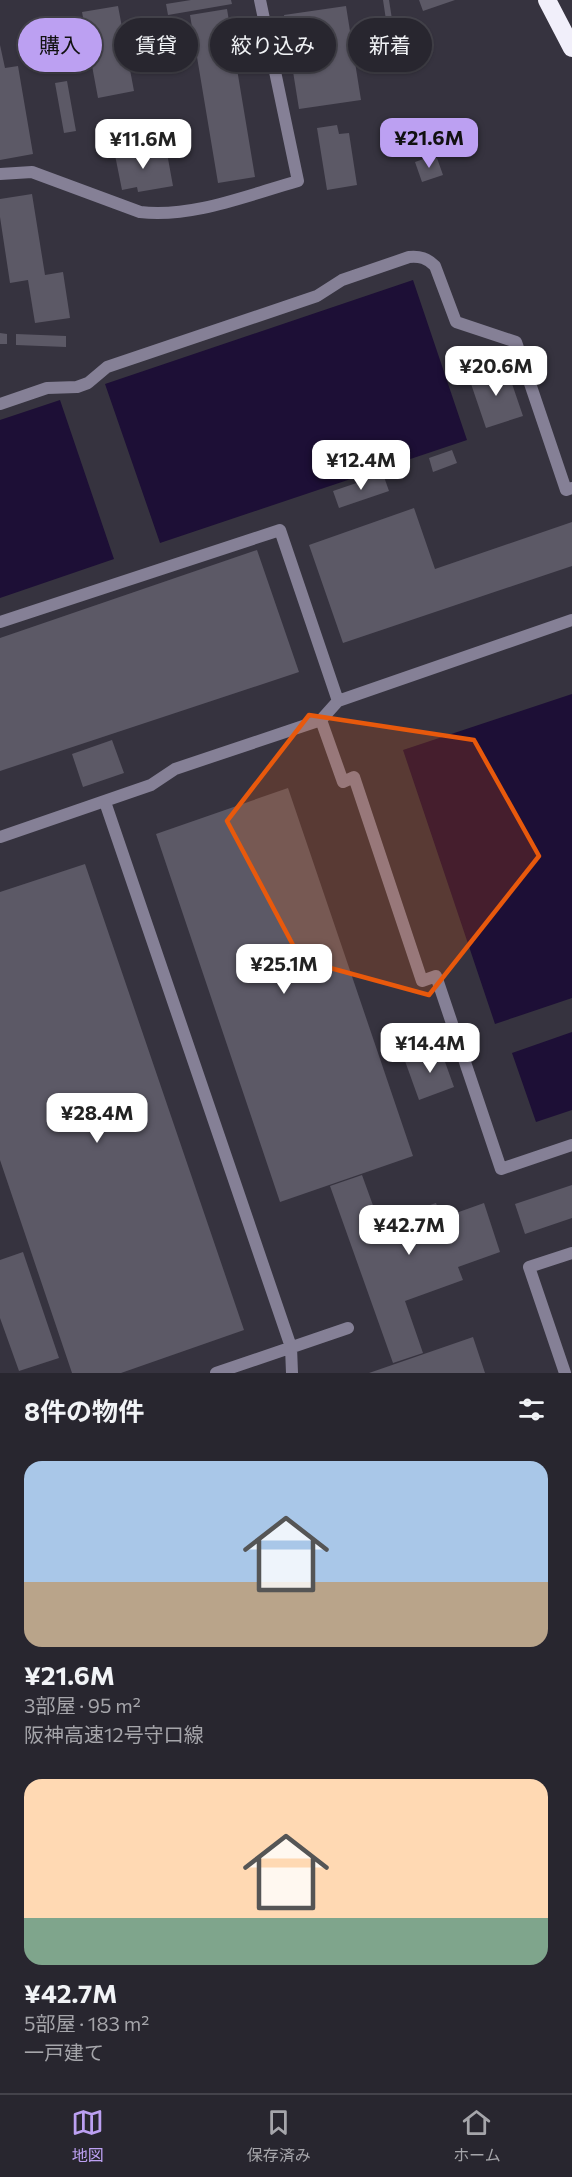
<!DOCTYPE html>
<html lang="ja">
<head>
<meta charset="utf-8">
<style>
	body { margin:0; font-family:Commissioner,"Noto Sans JP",sans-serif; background:#34323b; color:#f1f3f6; height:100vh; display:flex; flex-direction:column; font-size:22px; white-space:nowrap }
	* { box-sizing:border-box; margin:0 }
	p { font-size:20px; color:#a5a5aa }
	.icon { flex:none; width:33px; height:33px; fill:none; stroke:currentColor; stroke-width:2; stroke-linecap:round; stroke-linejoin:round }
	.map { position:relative; height:1373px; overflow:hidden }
	.sheet { display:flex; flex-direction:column; background:#28262f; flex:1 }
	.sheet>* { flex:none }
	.guide { position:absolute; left:18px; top:18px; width:537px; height:54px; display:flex; gap:12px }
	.price { position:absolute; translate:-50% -51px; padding:0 14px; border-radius:12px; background:#fff; color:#222; font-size:20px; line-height:39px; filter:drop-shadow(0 2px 3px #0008) }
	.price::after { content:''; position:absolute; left:50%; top:36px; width:18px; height:14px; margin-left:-9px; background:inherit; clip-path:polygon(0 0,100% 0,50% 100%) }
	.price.current { background:#bca0f2; color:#111 }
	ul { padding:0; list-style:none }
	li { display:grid; align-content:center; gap:12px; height:318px; padding:0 24px }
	li span { display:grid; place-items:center; height:186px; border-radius:18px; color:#555 }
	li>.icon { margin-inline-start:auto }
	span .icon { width:108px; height:108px; fill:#fffc; stroke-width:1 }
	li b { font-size:26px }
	h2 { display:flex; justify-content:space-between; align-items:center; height:72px; padding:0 24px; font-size:26px }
	.pill { padding:0 21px; border-radius:27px; background:#28262f; box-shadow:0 2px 4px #0004,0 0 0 2px #44434b; font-size:21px; line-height:54px }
	.pill.current { background:#bca0f2; color:#111 }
	.dock { display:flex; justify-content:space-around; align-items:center; height:84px; border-top:2px solid #44434b; background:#28262f; font-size:16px; color:#a5a5aa }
	.dock a { display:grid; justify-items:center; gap:3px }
	.dock .current { color:#bca0f2 }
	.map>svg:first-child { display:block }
</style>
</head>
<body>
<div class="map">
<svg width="572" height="1373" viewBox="0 0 572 1373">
	<rect width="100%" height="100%" fill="#36333f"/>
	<path fill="#1d0f36" d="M413,280L467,440L160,543L105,384Z
		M60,400L114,559L0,598V420Z
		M572,694V998L495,1024L403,750Z
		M572,1032V1110L536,1122L512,1053Z"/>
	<path fill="#5c5966" d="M191,0H231L232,4L168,15L166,4Z
		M383,0H389L394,32L388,33Z
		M419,0H455L423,11Z
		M118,6L134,91L98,98L82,12Z
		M346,6L361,100L299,109L284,15Z
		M227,9L255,177L218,183L190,15Z
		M56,18L61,48L36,53L31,22Z
		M165,18L172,52L162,53L156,20Z
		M0,45L5,68L18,66L33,154L0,160Z
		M385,49H392L391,56H384Z
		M383,59L391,60V67L382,66Z
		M67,81L76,131L64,133L55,83Z
		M337,125L339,134L349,133L357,185L327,190L317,128Z
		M144,145L146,157L167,153L173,186L138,192L137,187L122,190L114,150Z
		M432,156L433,159L437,158L443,175L422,182L415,162Z
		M32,194L45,275L63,272L70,318L35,323L28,280L10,283L0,217V199Z
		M0,333L7,334V344H0Z
		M16,334L66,336V347L16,345Z
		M506,366L523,416L486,428L469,378Z
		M452,450L457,463L433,472L429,458Z
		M383,474L389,491L339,508L333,491Z
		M414,508L435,569L572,522V566L343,643L309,545Z
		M257,550L299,672L0,771V638Z
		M112,740L124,773L83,787L72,754Z
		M288,788L413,1156L280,1202L156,834Z
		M85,864L244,1330L121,1373H72L0,1160V892Z
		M440,1048L454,1087L419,1100L405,1061Z
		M362,1175L379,1222L436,1203L442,1218L484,1203L500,1252L458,1267L463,1280L405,1301L423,1353L393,1363L330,1186Z
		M572,1185V1218L525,1234L515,1204Z
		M23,1252L59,1358L19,1371L0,1318V1260Z
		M473,1337L485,1373H369Z"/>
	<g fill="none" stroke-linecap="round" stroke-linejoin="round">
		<path stroke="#858096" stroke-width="12" d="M0,174L32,172L140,212C193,218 248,195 298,181L260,0
			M0,404L47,388L77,387L88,383L107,367L317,296L342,280L409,257C420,256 427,258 435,266L456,322L516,342L566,490L572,488
			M0,622L280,530L338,701
			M321,720L343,782L354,777L422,981L436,976L501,1169L572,1145
			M105,802L291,1347L292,1373
			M0,837L151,785L175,769L321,720L338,701L572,620
			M216,1373L348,1328
			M565,1373L529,1267L572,1253"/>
		<path stroke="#f1effa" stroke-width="18" d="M547,0L572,48"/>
	</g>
	<path fill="#e8590c" fill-opacity="0.2" stroke="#e8590c" stroke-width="4.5" stroke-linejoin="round" d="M309,715L474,740L539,856L429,995L301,960L227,821Z"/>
</svg>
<b class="price current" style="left:429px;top:169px">¥21.6M</b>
<b class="price" style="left:143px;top:170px">¥11.6M</b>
<b class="price" style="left:496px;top:397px">¥20.6M</b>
<b class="price" style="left:361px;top:491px">¥12.4M</b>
<b class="price" style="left:284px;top:995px">¥25.1M</b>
<b class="price" style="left:430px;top:1074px">¥14.4M</b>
<b class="price" style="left:97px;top:1144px">¥28.4M</b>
<b class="price" style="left:409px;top:1256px">¥42.7M</b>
<div class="guide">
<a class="pill current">購入</a>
<a class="pill">賃貸</a>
<a class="pill">絞り込み</a>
<a class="pill">新着</a>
</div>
</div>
<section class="sheet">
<h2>8件の物件<svg class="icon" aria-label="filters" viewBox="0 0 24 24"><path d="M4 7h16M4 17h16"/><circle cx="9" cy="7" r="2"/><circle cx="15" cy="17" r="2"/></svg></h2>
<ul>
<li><span style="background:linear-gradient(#a9c7e8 65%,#b9a48a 0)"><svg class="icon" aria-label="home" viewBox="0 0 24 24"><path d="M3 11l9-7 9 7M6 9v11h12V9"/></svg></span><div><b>¥21.6M</b><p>3部屋 · 95 m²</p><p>阪神高速12号守口線</p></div></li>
<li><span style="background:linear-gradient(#ffd9b3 75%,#7fa58c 0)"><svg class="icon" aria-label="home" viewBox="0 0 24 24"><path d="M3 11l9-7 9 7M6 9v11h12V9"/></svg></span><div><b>¥42.7M</b><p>5部屋 · 183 m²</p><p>一戸建て</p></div></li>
</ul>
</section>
<nav class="dock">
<a class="current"><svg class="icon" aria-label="map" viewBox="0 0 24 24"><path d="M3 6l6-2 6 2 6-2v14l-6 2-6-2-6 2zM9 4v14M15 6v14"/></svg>地図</a>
<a><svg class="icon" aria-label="saved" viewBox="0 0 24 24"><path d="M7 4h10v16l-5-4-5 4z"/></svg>保存済み</a>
<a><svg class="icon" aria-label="home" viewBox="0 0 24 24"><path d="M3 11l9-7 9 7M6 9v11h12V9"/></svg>ホーム</a>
</nav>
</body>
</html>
